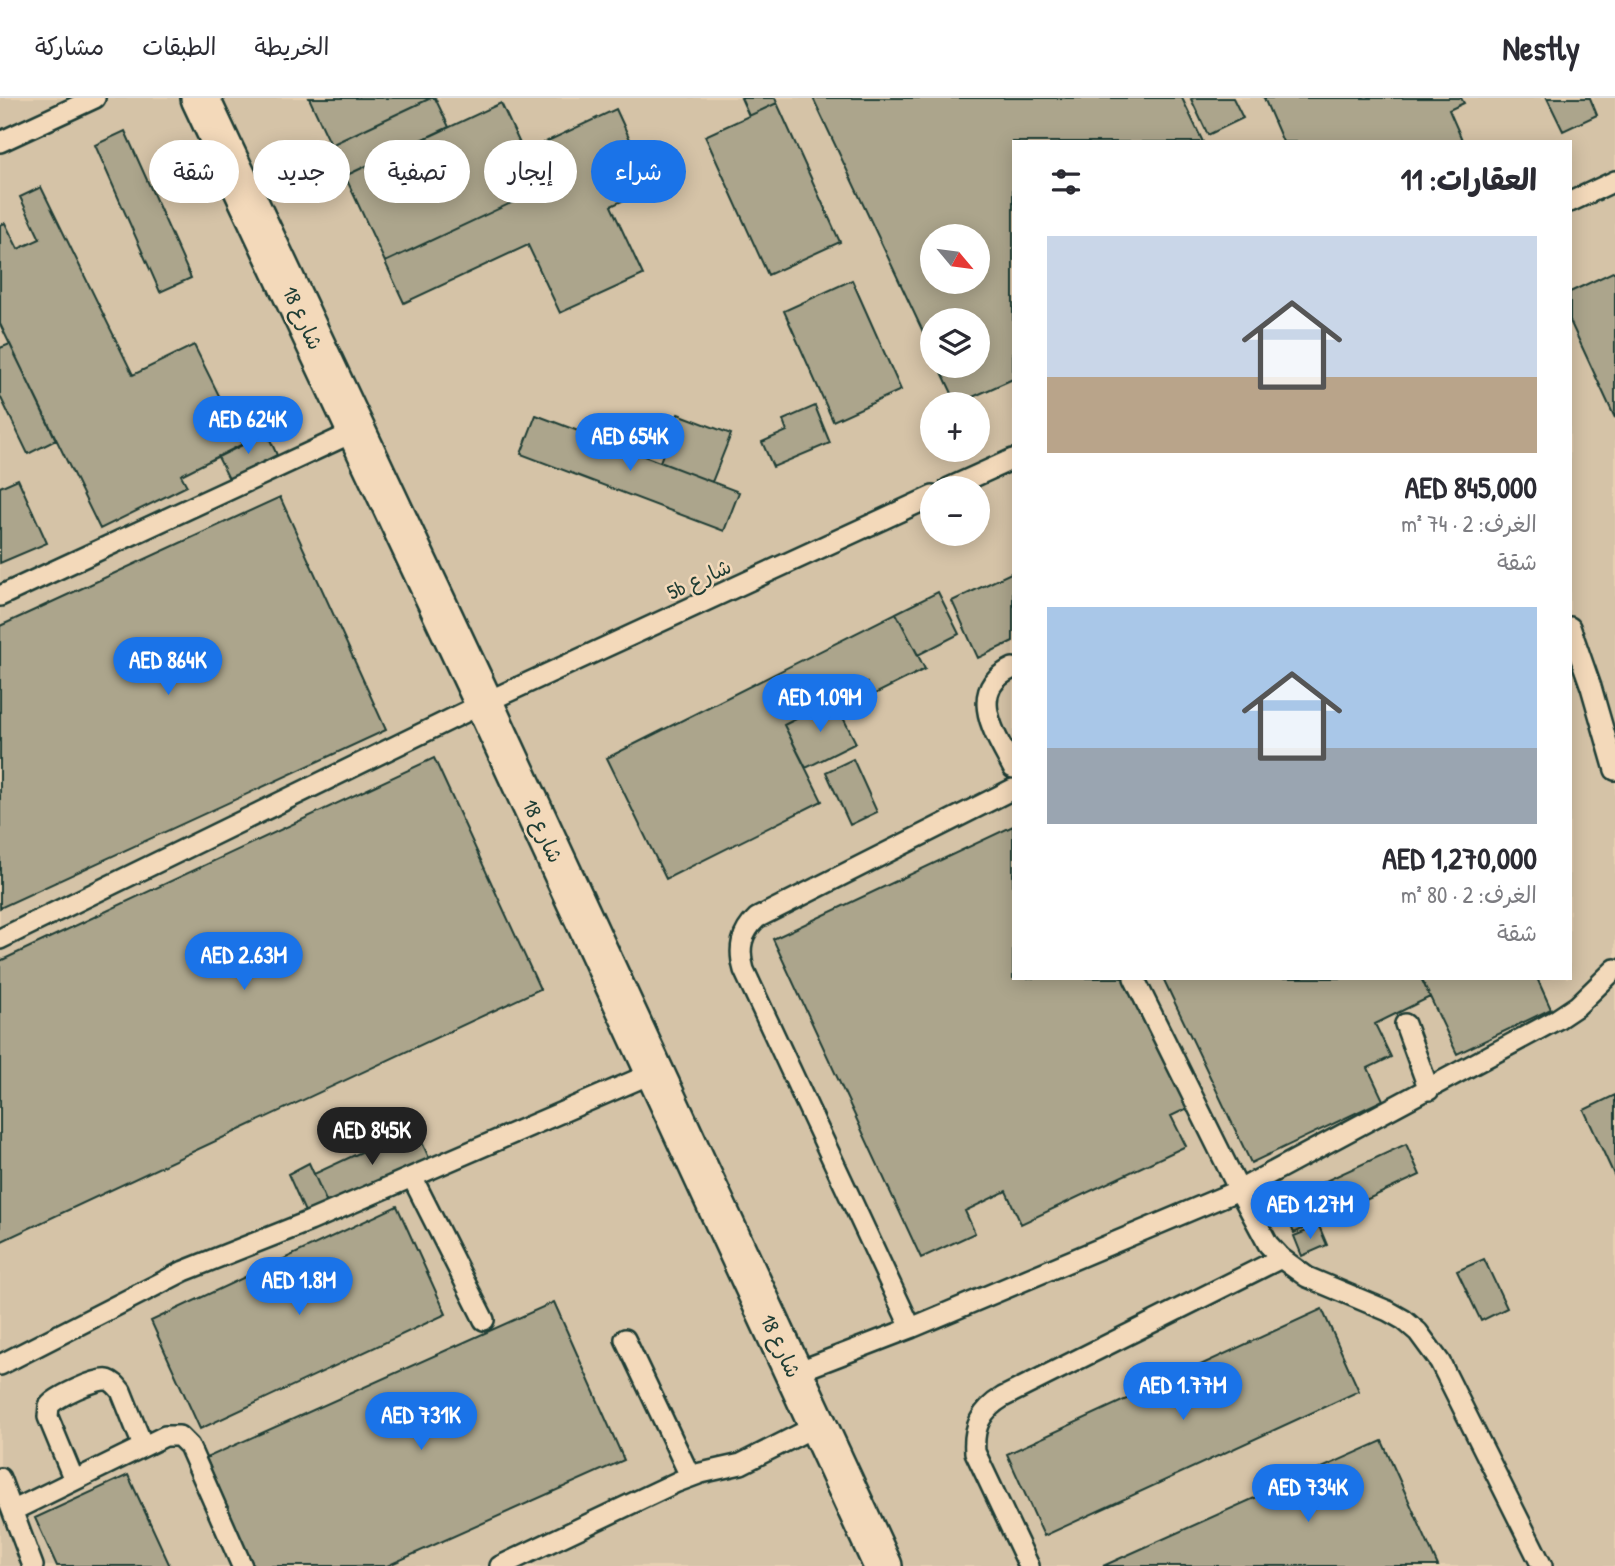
<!DOCTYPE html>
<html lang="ar">
<head>
<meta charset="utf-8">
<style>
	body { margin:0; font-family:"Patrick Hand","Playpen Sans Arabic",sans-serif; background:#f2f2f3; color:#2b2b33; direction:rtl; height:100vh; display:flex; flex-direction:column; font-size:26px; white-space:nowrap }
	* { box-sizing:border-box; margin:0 }
	p { font-size:23px; color:#7c7c81 }
	.icon { flex:none; width:38px; height:38px; fill:none; stroke:currentColor; stroke-width:2; stroke-linecap:round; stroke-linejoin:round }
	.map { position:relative; flex:1; overflow:hidden; direction:ltr }
	.drawer { position:absolute; left:1012px; top:42px; width:560px; height:840px; display:flex; flex-direction:column; background:#fff; border-radius:0px; box-shadow:0 4px 18px #0003; direction:rtl }
	.drawer>* { flex:none }
	.banner { position:absolute; left:21px; top:42px; width:665px; height:63px; direction:rtl; display:flex; gap:14px }
	.needle { width:46px; rotate:119deg }
	.fabs { position:absolute; left:920px; top:126px; display:grid; gap:14px }
	.fabs a { display:grid; place-items:center; width:70px; height:70px; border-radius:50%; background:#fff; box-shadow:0 4px 18px #0003; font-size:35px }
	.price { position:absolute; translate:-50% -60px; padding:0 16px; border-radius:24px; background:#1a73e8; color:#fff; font-size:23px; line-height:46px; filter:drop-shadow(0 2px 4px #0008) }
	.price::after { content:''; position:absolute; left:50%; top:42px; width:21px; height:16px; margin-left:-10px; background:inherit; clip-path:polygon(0 0,100% 0,50% 100%) }
	.price.current { background:#222; color:#fff }
	ul { padding:0; list-style:none }
	li { display:grid; align-content:center; gap:14px; height:371px; padding:0 35px }
	li span { display:grid; place-items:center; height:217px; border-radius:0px; color:#555 }
	li>.icon { margin-inline-start:auto }
	span .icon { width:126px; height:126px; fill:#fffc; stroke-width:1 }
	li b { font-size:30px }
	h2 { display:flex; justify-content:space-between; align-items:center; height:84px; padding:0 35px; font-size:30px }
	.tag { padding:0 24px; border-radius:32px; background:#fff; box-shadow:0 4px 18px #0003; font-size:24px; line-height:63px }
	.tag.current { background:#1a73e8; color:#fff }
	header { display:flex; align-items:center; gap:42px; box-sizing:border-box; height:98px; padding:0 35px; background:#fff; border-bottom:2px solid #e1e1e2 }
	header strong { font-size:33px }
	nav { display:flex; gap:38px; margin-inline-start:auto; font-size:24px }
	.map>svg:first-child { display:block }
</style>
</head>
<body>
<header>
<strong>Nestly</strong>
<nav><a>الخريطة</a><a>الطبقات</a><a>مشاركة</a></nav>
</header>
<div class="map">
<svg width="1615" height="1468" viewBox="0 0 1615 1468">
	<rect width="100%" height="100%" fill="#e6d0b2"/>
	<filter id="ink" filterUnits="userSpaceOnUse"><feTurbulence type="fractalNoise" baseFrequency=".0143" numOctaves="2"/><feDisplacementMap in="SourceGraphic" scale="14" xChannelSelector="R" yChannelSelector="G"/><feConvolveMatrix kernelMatrix="1 2 1 2 8 2 1 2 1" color-interpolation-filters="sRGB"/></filter>
	<g filter="url(#ink)">
		<path fill="#d5c3a7" fill-rule="evenodd" d="M0,0H1615V1468H0ZM1013,44H1570V880H1013ZM933,138H978V184H933ZM933,222H978V268H933ZM933,306H978V352H933ZM933,390H978V436H933Z"/>
		<path fill="#aca58c" stroke="#1f3d34" stroke-width="2" fill-rule="evenodd" d="M309,0H431L331,47Z
			M431,0H435L449,29L345,78L331,47Z
			M741,0H775L777,5L749,18Z
			M813,0H1182L1203,44H1013V281L957,306L939,268H978V222H933V255ZM933,138H978V184H933Z
			M1194,0H1233L1243,20L1208,37L1191,1Z
			M1264,0H1461L1464,5L1449,12L1463,44H1283Z
			M1547,0H1590L1597,17L1563,33Z
			M501,5L541,91L385,164L345,78Z
			M777,5L840,144L768,177L705,38Z
			M616,11L652,89L611,108L643,177L560,215L528,147L404,205L385,164L541,91L524,54Z
			M125,33L191,180L160,194L95,47Z
			M41,89L133,277L194,247L243,346L181,377L187,388L100,431L0,226V127L5,125L18,151L40,141L20,99Z
			M1615,173V320L1570,223V194Z
			M852,182L901,292L833,323L784,213Z
			M10,246L56,342L28,356L0,298V250Z
			M815,308L830,345L773,369L762,344L787,333L783,322Z
			M678,316L731,336L712,384L660,364Z
			M536,317L739,394L724,433L521,356Z
			M267,335L277,357L229,381L218,359Z
			M18,381L47,445L0,465V389Z
			M280,399L386,632L0,810V528Z
			M1013,474V543L978,560L952,503Z
			M938,494L959,536L918,557L896,515Z
			M896,515L925,571L873,597L867,585L784,627L822,703L666,781L607,660Z
			M834,602L856,645L806,670L784,627Z
			M434,660L540,891L0,1144V863Z
			M853,661L877,714L850,727L826,674Z
			M1013,728V880H1133L1192,1008L1171,1018L1186,1048L1021,1126L1006,1093L965,1113L975,1135L921,1160L773,841Z
			M1163,880H1421L1430,899L1375,926L1391,959L1368,970L1383,1002L1251,1065Z
			M1426,880H1537L1551,911L1457,956L1422,882Z
			M1615,997V1079L1584,1012Z
			M415,1029L430,1062L328,1108L314,1076Z
			M1406,1046L1420,1077L1294,1135L1280,1104Z
			M309,1065L327,1105L305,1114L288,1076Z
			M397,1108L446,1216L200,1331L151,1223Z
			M1319,1128L1327,1147L1302,1158L1294,1138Z
			M1484,1161L1507,1210L1481,1223L1457,1173Z
			M554,1204L624,1362L387,1468H253L206,1360Z
			M1322,1211L1359,1293L1044,1438L1007,1356Z
			M1382,1343L1438,1468H1103Z
			M128,1377L170,1468H57L35,1420Z"/>
		<g fill="none" stroke-linecap="round" stroke-linejoin="round">
			<g stroke="#1f3d34" stroke-width="24">
				<path id="service" d="M0,44L95,0
					M1570,104L1615,83
					M949,390L1013,361
					M0,498L356,333
					M1570,529L1591,589L1615,672
					M1013,570C965,592 995,636 1013,670
					M0,841L484,605L933,398
					M1134,880L1239,1092L1268,1146L1281,1160L1307,1179L1388,1213L1404,1222L1418,1234L1440,1264L1542,1468
					M1405,926L1429,992
					M412,1079L484,1222
					M911,1230L744,872C738,851 741,835 757,820L1013,691
					M625,1241L690,1378
					M0,1267L184,1173L310,1123L655,974
					M794,1275L911,1230L1239,1092L1556,922L1577,908L1615,871
					M0,1380L33,1468
					M74,1382L48,1319L49,1308C55,1299 97,1280 108,1282C114,1284 117,1288 121,1293L143,1348
					M14,1412L165,1338H179L189,1348L242,1468
					M500,1468L677,1384L701,1375L741,1366L818,1327
					M1029,1468L975,1354C973,1329 981,1312 1003,1299L1281,1160"/>
			</g>
			<g stroke="#1f3d34" stroke-width="42">
				<path id="minor" d="M200,0L484,605L883,1468"/>
			</g>
			<use href="#service" stroke="#f3d9ba" stroke-width="19"/>
			<use href="#minor" stroke="#f3d9ba" stroke-width="37"/>
		</g>
	</g>
	<g text-anchor="middle" dominant-baseline="central" stroke-width="5" stroke-linejoin="round" paint-order="stroke">
		<g font-size="21" fill="#1f3d34" stroke="#f3d9ba">
			<text transform="translate(303 220) rotate(65)">شارع 18</text>
			<text transform="translate(699 481) rotate(-25)">5b شارع</text>
			<text transform="translate(543 733) rotate(65)">شارع 18</text>
			<text transform="translate(781 1248) rotate(65)">شارع 18</text>
		</g>
	</g>
</svg>
<div class="fabs">
<a><svg class="needle" viewBox="-14 -14 28 28"><path d="M0-13l5 13h-10z" fill="#e53935"/><path d="M0 13l5-13h-10z" fill="#7c7c81"/></svg></a>
<a><svg class="icon" aria-label="layers" viewBox="0 0 24 24"><path d="M12 4l9 5-9 5-9-5zM3 14l9 5 9-5"/></svg></a>
<a>+</a>
<a>−</a>
</div>
<b class="price" style="left:248px;top:358px">AED 624K</b>
<b class="price" style="left:630px;top:375px">AED 654K</b>
<b class="price" style="left:168px;top:599px">AED 864K</b>
<b class="price" style="left:820px;top:636px">AED 1.09M</b>
<b class="price" style="left:244px;top:894px">AED 2.63M</b>
<b class="price current" style="left:372px;top:1069px">AED 845K</b>
<b class="price" style="left:1310px;top:1143px">AED 1.27M</b>
<b class="price" style="left:299px;top:1219px">AED 1.8M</b>
<b class="price" style="left:1183px;top:1324px">AED 1.77M</b>
<b class="price" style="left:421px;top:1354px">AED 731K</b>
<b class="price" style="left:1308px;top:1426px">AED 734K</b>
<div class="banner">
<a class="tag current">شراء</a>
<a class="tag">إيجار</a>
<a class="tag">تصفية</a>
<a class="tag">جديد</a>
<a class="tag">شقة</a>
</div>
<section class="drawer">
<h2>العقارات: 11<svg class="icon" aria-label="filters" viewBox="0 0 24 24"><path d="M4 7h16M4 17h16"/><circle cx="9" cy="7" r="2"/><circle cx="15" cy="17" r="2"/></svg></h2>
<ul>
<li><span style="background:linear-gradient(#c9d6e8 65%,#b9a48a 0)"><svg class="icon" aria-label="home" viewBox="0 0 24 24"><path d="M3 11l9-7 9 7M6 9v11h12V9"/></svg></span><div><b>AED 845,000</b><p>الغرف: 2 · 74 m²</p><p>شقة</p></div></li>
<li><span style="background:linear-gradient(#a9c7e8 65%,#9aa5b1 0)"><svg class="icon" aria-label="home" viewBox="0 0 24 24"><path d="M3 11l9-7 9 7M6 9v11h12V9"/></svg></span><div><b>AED 1,270,000</b><p>الغرف: 2 · 80 m²</p><p>شقة</p></div></li>
</ul>
</section>
</div>
</body>
</html>
